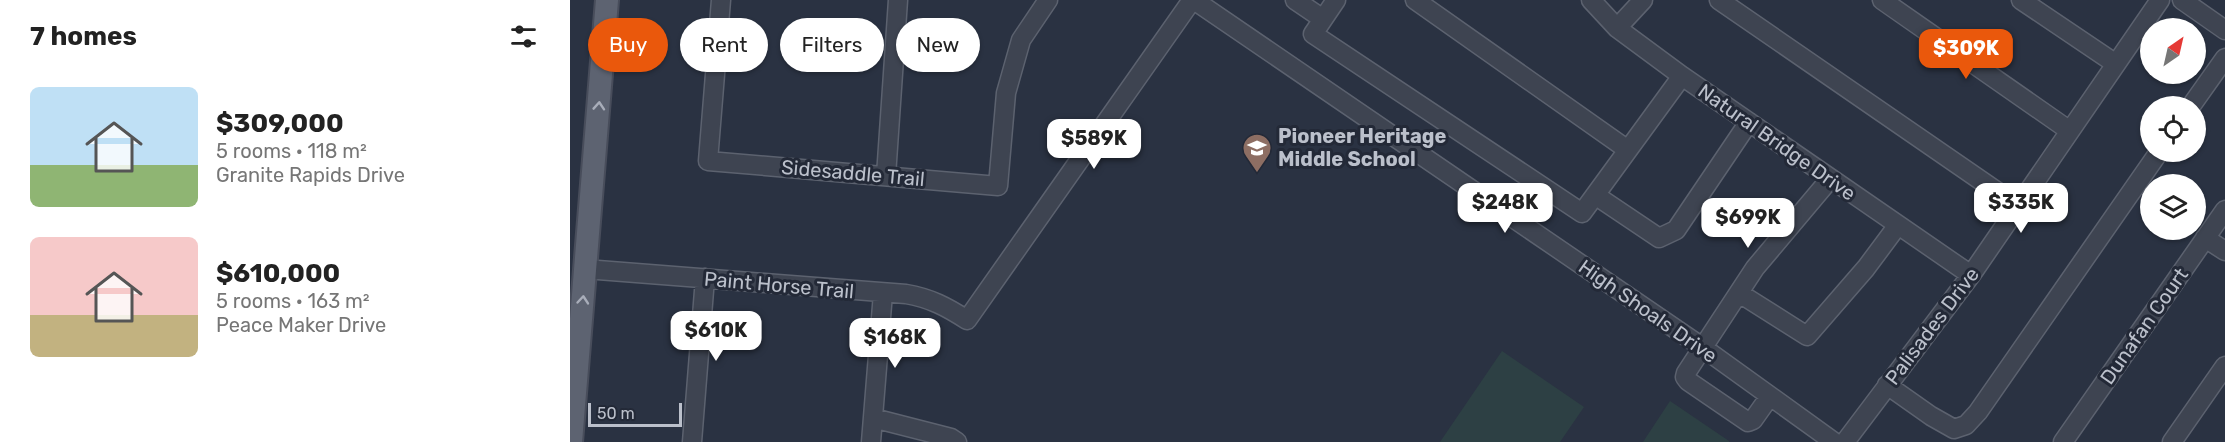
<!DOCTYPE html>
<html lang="en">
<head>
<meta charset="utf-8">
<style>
	body { margin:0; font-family:Rubik,sans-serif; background:#f2f2f2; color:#222; height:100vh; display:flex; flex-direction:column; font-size:22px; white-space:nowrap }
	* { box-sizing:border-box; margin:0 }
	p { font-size:20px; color:#767676 }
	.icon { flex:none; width:33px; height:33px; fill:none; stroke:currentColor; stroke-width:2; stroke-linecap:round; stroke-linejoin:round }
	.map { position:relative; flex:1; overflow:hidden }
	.panel { display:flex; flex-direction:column; background:#fff; width:570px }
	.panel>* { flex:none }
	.top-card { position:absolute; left:18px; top:18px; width:570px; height:54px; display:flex; gap:12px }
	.needle { width:39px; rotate:34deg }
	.tools { position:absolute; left:1570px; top:18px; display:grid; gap:12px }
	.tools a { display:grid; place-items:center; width:66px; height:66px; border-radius:50%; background:#fff; box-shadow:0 2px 4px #0004; font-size:30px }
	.scale { position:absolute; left:18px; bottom:15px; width:94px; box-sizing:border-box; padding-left:6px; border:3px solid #bbc0cb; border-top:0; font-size:16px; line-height:21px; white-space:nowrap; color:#bbc0cb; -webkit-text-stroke:4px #232937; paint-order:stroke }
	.price { position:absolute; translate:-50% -51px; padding:0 14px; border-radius:12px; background:#fff; color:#222; font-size:20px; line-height:39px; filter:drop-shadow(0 2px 3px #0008) }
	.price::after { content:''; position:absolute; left:50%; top:36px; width:18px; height:14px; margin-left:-9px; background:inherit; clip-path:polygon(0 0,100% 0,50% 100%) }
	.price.on { background:#ea580c; color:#fff }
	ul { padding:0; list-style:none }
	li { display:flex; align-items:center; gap:18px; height:150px; padding:0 30px }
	li span { display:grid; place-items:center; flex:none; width:168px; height:120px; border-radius:9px; color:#555 }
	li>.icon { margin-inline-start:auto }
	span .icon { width:72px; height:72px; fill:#fffc; stroke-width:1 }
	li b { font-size:26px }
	h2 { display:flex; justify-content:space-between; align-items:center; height:72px; padding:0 30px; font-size:26px }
	.tag { padding:0 21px; border-radius:27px; background:#fff; box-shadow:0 2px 4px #0004; font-size:21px; line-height:54px }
	.tag.on { background:#ea580c; color:#fff }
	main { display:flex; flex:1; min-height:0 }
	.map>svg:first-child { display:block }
</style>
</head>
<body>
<main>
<section class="panel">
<h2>7 homes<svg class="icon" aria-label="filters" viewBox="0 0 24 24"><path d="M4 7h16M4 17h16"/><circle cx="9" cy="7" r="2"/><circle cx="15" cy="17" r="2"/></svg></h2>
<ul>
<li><span style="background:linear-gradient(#bfe0f5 65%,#8fb573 0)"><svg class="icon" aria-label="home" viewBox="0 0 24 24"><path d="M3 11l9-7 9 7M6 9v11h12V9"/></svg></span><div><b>$309,000</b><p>5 rooms · 118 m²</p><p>Granite Rapids Drive</p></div></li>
<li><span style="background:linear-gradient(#f6c9c9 65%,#c2b280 0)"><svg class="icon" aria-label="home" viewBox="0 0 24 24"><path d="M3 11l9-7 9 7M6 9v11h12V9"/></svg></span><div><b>$610,000</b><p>5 rooms · 163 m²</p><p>Peace Maker Drive</p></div></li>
</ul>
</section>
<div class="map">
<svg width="1655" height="442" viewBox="0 0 1655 442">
	<rect width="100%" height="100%" fill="#2a3242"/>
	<path fill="#2d4044" d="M932,351L1014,407L990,442H870Z
		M1100,401L1159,441V442H1073Z"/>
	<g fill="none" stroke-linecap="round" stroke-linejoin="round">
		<g stroke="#5c626f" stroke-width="21">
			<path id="minor" d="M151,0L138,161L428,186L436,93L451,40L478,0
				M624,0L1132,347L1264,442
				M725,0L753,19
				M766,0L743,34L1012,213L1112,76
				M845,0L1058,150
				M1021,0L1047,28L1112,76L1401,275
				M1149,0L1448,206
				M1312,0L1500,131
				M1451,0L1546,64
				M1612,0L1655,30
				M1047,28L1073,0
				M1621,106L1655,58
				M316,176L328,0
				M1025,195L1089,238L1106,230L1179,122
				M1635,238L1655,251
				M15,269L336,294C360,298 377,307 397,320L622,0
				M1169,293L1237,336L1296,268L1328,225
				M1317,385L1361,416L1384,429L1396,425L1408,412L1589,152
				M1200,396L1183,420L1178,422L1118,381L1115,377L1116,373L1185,268L1260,179
				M303,418L381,438L387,442
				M122,442L135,278
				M301,442L313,293
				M1275,442L1401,275L1590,0
				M1493,442L1655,210
				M1602,442L1655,366"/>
		</g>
		<g stroke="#484d5b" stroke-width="26">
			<path id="major" d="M1,442L37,0"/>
		</g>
		<use href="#minor" stroke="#3e4451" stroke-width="18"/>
		<use href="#major" stroke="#5d6371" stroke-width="22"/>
	</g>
	<defs><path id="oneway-chevron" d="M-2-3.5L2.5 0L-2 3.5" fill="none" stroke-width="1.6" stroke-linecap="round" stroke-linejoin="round" transform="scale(1.5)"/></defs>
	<g stroke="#a8adb9">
		<use href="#oneway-chevron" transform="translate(29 106) rotate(-86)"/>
		<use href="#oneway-chevron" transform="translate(13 300) rotate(-85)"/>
	</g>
	<defs>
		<g id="school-pin" transform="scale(1.5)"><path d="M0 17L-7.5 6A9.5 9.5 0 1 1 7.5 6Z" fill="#8d6e63" stroke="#232937"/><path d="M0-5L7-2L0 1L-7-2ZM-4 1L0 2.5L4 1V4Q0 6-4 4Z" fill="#fff"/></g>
	</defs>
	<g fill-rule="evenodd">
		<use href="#school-pin" x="687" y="148"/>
	</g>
	<g text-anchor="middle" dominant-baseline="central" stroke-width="6" stroke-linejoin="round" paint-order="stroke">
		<g font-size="20" font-weight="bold" fill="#bbc0cb" stroke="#232937" text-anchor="start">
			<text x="708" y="136">Pioneer Heritage<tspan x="708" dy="23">Middle School</tspan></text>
		</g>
		<g font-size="20" fill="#bbc0cb" stroke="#232937">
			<text transform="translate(1207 142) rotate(35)">Natural Bridge Drive</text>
			<text transform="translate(283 173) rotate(5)">Sidesaddle Trail</text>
			<text transform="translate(209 285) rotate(5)">Paint Horse Trail</text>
			<text transform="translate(1078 311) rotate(35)">High Shoals Drive</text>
			<text transform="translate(1362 326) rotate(-53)">Palisades Drive</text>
			<text transform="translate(1574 326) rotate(-55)">Dunafan Court</text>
		</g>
	</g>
</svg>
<div class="tools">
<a><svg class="needle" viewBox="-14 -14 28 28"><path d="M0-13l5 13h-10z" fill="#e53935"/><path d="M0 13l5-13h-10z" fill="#767676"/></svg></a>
<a><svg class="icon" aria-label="locate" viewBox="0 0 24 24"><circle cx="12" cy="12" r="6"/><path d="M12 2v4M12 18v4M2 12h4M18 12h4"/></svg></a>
<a><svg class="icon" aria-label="layers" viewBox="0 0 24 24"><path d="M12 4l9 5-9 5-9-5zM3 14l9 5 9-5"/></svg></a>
</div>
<div class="scale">50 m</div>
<b class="price on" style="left:1396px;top:80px">$309K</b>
<b class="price" style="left:524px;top:170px">$589K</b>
<b class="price" style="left:935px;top:234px">$248K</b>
<b class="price" style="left:1451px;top:234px">$335K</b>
<b class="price" style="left:1178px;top:249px">$699K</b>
<b class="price" style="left:146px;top:362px">$610K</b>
<b class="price" style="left:325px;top:369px">$168K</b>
<div class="top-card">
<a class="tag on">Buy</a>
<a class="tag">Rent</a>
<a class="tag">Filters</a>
<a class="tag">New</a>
</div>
</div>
</main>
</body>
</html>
